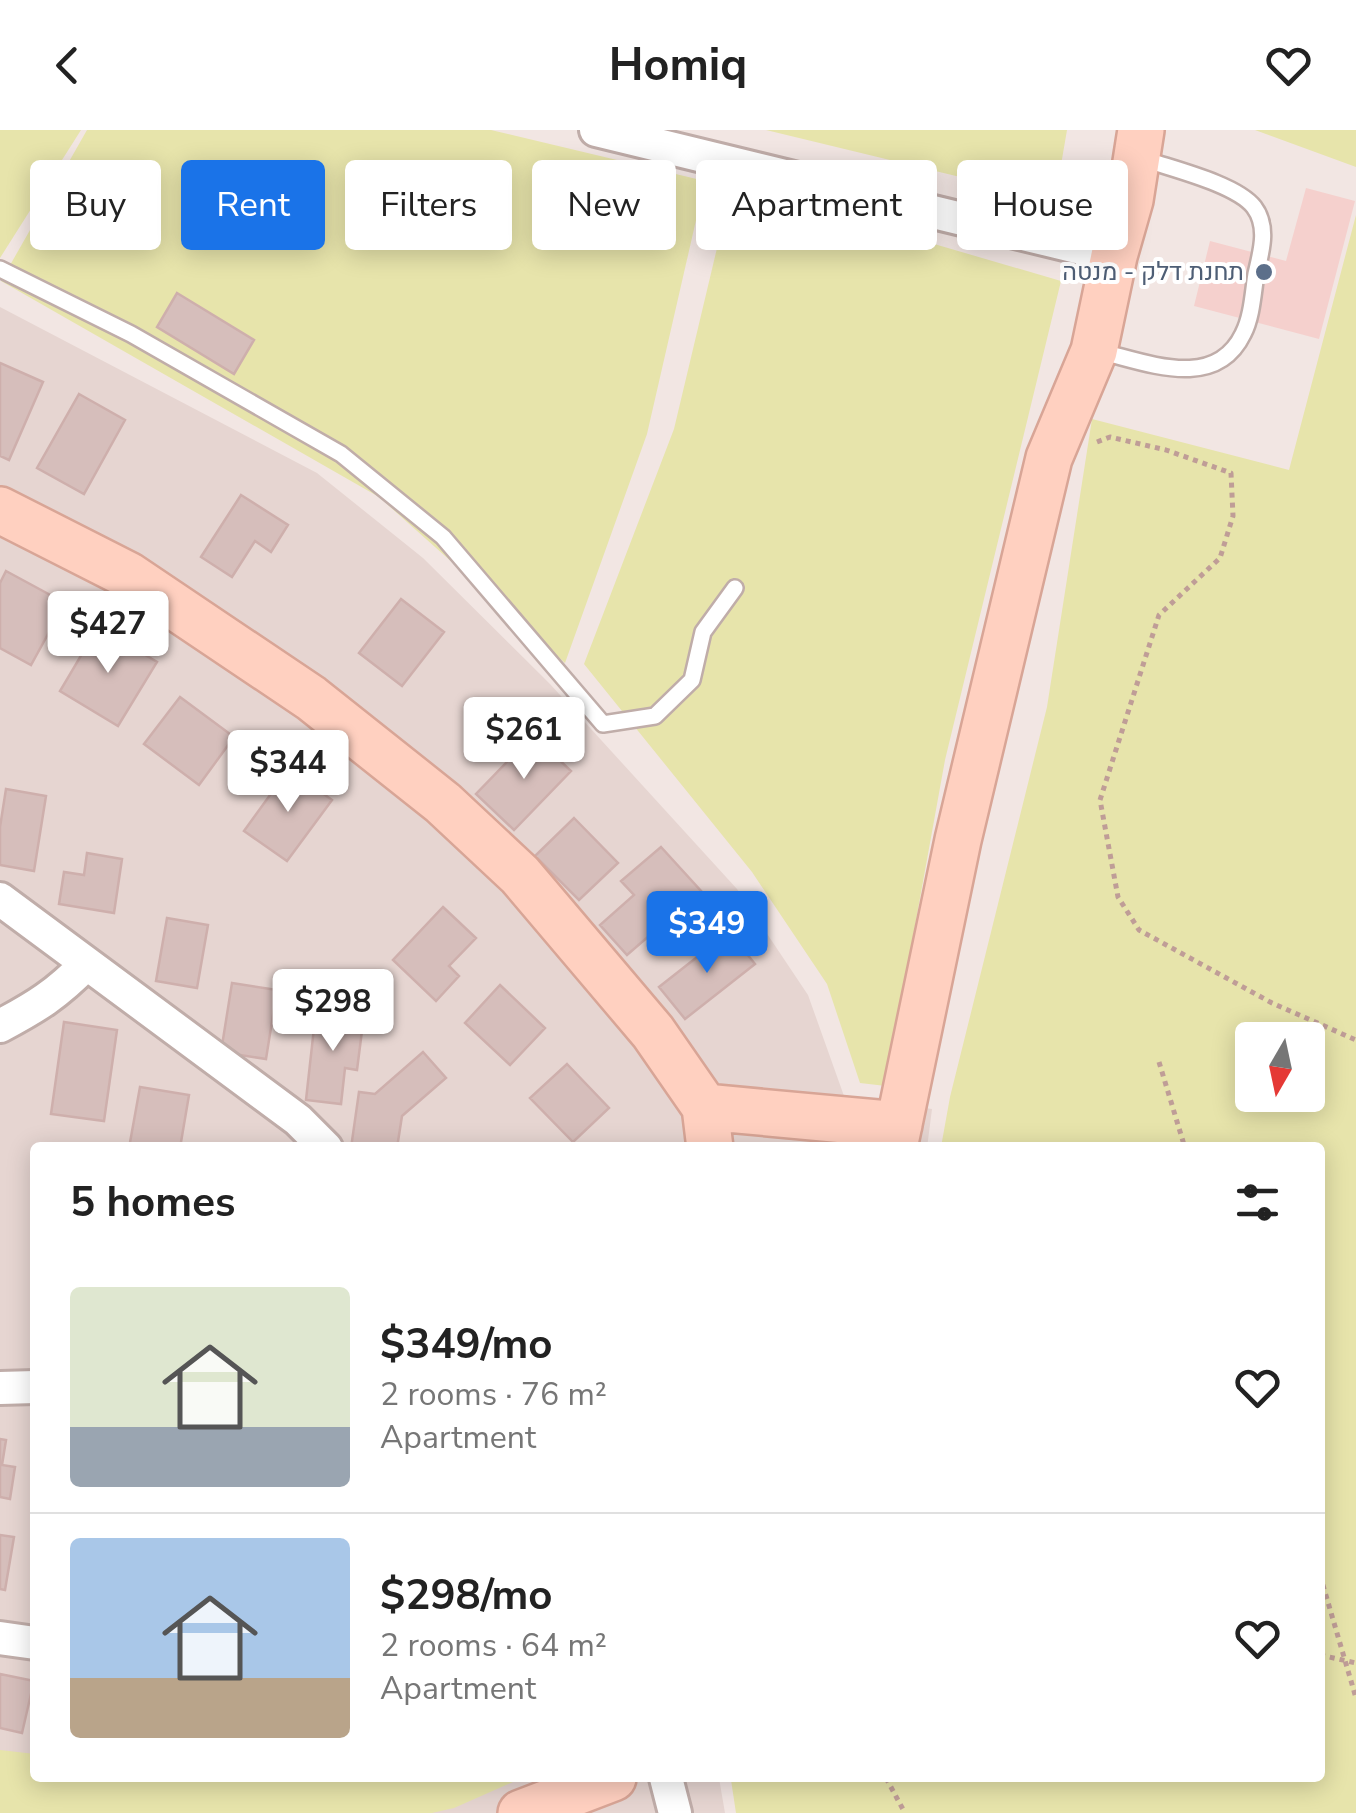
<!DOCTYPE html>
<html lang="en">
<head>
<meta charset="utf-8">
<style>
	body { margin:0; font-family:"Nunito Sans",Heebo,sans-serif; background:#f2f2f2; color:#222; height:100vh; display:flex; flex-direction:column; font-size:38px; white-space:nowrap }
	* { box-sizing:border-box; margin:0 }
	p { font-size:32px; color:#767676 }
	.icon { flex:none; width:55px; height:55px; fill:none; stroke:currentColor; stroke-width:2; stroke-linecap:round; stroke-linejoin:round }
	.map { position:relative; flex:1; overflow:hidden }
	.details { position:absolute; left:30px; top:1012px; width:1295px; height:640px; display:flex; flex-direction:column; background:#fff; border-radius:10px; box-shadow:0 5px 25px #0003 }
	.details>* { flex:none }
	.banner { position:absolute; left:30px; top:30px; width:1298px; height:90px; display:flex; gap:20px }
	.needle { width:65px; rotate:189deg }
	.buttons { position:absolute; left:1235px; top:892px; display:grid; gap:20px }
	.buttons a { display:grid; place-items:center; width:90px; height:90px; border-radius:10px; background:#fff; box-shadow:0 5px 25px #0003; font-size:50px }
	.price { position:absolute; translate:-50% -85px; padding:0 22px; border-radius:10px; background:#fff; color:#222; font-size:32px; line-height:65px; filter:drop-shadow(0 2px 5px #0008) }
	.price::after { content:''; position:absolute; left:50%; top:60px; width:30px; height:22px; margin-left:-15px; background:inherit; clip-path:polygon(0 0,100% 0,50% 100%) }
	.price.current { background:#1a73e8; color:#fff }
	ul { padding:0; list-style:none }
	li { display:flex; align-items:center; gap:30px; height:250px; padding:0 40px }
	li+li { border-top:2px solid #e0e0e0 }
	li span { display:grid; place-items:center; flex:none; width:280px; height:200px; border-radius:10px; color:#555 }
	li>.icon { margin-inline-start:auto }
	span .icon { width:120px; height:120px; fill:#fffc; stroke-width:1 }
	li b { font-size:42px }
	h2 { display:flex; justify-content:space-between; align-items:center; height:120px; padding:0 40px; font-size:42px }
	.chip { padding:0 35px; border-radius:10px; background:#fff; box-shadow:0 5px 25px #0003; font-size:35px; line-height:90px }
	.chip.current { background:#1a73e8; color:#fff }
	header { display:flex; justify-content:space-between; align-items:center; height:130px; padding:0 40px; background:#fff; font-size:45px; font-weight:700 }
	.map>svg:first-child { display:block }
</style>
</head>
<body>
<header><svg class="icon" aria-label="back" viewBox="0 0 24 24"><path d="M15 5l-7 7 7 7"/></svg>Homiq<svg class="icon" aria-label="heart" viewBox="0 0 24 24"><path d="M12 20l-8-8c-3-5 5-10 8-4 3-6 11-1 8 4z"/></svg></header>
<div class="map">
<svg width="1356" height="1683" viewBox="0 0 1356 1683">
	<rect width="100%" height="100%" fill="#f2e6e3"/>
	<path fill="#e6d5d1" d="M0,177L317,343L423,428L550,554L737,759L808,865L844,966L932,979L927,1018H35V1648H719L725,1683H0Z"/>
	<path fill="#f5d0cd" d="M1306,58L1355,71L1319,209L1194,176L1210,111L1286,131Z"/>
	<path fill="#e7e4ab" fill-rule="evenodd" d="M0,0H81L0,128Z
		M87,0H491L705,51L647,304L565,533L379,367L1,151Z
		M766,0H1067L1055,70Z
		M1255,0H1356V37Z
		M732,55L1061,151L945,630L886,956L860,953L827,854L752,742L584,534L674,299Z
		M1356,85V1683H736L731,1650L733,1648H1320V1018L941,1017L950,967L1047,577L1092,289L1289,340ZM1252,910H1308V965H1252Z
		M0,1620L35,1624V1648H522L454,1678L432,1683H0Z"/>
	<path fill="#d6bebb" stroke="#ceafac" stroke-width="2.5" d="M177,163L254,210L234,244L157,197Z
		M0,233L43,252L9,330L0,326Z
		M79,264L125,290L84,364L37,338Z
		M241,365L288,395L271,422L255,411L232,447L201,427Z
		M6,441L65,473L31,535L0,518V453Z
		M401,469L444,502L402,556L359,523Z
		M98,497L157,532L118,596L60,561Z
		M180,567L234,607L199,655L144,614Z
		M533,605L571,641L514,700L476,664Z
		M289,639L332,670L287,731L244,701Z
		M6,659L46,666L34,741L0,735V697Z
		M574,688L618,733L579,770L535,726Z
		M661,717L701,761L627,825L600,795L634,765L621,751Z
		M87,723L122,729L114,783L59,774L64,742L84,745Z
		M443,777L476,808L449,836L459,846L436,871L393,830Z
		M167,788L208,795L197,858L156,851Z
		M729,802L755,834L685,889L659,857Z
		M232,853L277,860L266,929L221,922Z
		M500,855L545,898L510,935L465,893Z
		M316,880L364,885L357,940L345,938L341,974L306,970Z
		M64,892L117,900L104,991L51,984Z
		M423,922L446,948L402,986L397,1018H351L359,962L375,964Z
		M567,934L609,978L573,1012L530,968Z
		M140,957L189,965L180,1018H129Z
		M0,1309L6,1310L2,1335L15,1337L10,1369L0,1367Z
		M0,1405L14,1407L5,1460L0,1459Z
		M0,1544L34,1551L22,1603L0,1598Z"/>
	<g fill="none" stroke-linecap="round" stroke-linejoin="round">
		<g stroke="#c0ada9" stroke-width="20">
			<path id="lane" d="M0,139L131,204L341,324L443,407L603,594L655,586L692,550L703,502L735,458
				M1098,221C1146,232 1215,262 1243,204C1252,187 1253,163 1256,144C1261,122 1269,97 1254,77C1237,55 1177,40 1150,31"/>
		</g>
		<g stroke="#c0ada9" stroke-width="38">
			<path id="street" d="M596,0L1114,126
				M0,769L298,990L326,1018
				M0,896C36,877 57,864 86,834
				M0,1258L35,1257
				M0,1508L35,1513
				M666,1648L675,1683"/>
		</g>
		<g stroke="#d8a596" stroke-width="50">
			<path id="secondary" d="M0,380L128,445L311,568L443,673L520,745L653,902L705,977L710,1018
				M705,977L899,995
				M894,1018L958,710L1049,328L1094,221L1114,126L1130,70L1141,0
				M521,1683L613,1648"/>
		</g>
		<path stroke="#bf9d97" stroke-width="5" stroke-dasharray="5 5" stroke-linecap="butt" d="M1097,312L1110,307L1166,320L1231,343L1233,386L1220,428L1159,485L1100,670L1118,767L1139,800L1272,873L1356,910
			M1159,932L1185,1018
			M1320,1445L1356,1568
			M1320,1525L1356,1533
			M886,1648L905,1683"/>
		<use href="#lane" stroke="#fff" stroke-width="15"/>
		<use href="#street" stroke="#fff" stroke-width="32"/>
		<use href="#secondary" stroke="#ffd0c0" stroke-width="45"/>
	</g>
	<circle fill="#5c6f8a" stroke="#fff" stroke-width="4" cx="1264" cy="142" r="10"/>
	<g text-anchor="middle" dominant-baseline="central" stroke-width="8" stroke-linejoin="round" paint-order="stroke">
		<g font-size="25" fill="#4e5e75" stroke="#fff" text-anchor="end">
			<text x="1244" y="142">תחנת דלק - מנטה</text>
		</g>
	</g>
</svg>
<div class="buttons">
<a><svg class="needle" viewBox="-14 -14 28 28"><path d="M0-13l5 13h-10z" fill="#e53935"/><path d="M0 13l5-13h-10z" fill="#767676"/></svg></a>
</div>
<b class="price" style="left:108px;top:546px">$427</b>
<b class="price" style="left:524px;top:652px">$261</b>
<b class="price" style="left:288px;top:685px">$344</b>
<b class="price current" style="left:707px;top:846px">$349</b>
<b class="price" style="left:333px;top:924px">$298</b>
<div class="banner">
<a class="chip">Buy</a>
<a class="chip current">Rent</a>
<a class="chip">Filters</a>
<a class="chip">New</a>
<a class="chip">Apartment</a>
<a class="chip">House</a>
</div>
<section class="details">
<h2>5 homes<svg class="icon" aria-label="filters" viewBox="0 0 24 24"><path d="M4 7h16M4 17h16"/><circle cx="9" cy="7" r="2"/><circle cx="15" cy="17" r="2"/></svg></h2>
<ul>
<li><span style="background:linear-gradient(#dfe7d0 70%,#9aa5b1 0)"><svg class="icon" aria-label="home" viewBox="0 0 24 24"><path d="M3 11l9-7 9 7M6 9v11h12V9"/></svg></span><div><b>$349/mo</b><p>2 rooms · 76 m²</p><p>Apartment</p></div><svg class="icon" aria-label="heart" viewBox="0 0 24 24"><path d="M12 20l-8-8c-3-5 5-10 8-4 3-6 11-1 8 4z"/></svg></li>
<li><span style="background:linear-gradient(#a9c7e8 70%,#b9a48a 0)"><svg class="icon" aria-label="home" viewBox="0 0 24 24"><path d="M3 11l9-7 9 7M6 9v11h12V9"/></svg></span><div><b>$298/mo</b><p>2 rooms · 64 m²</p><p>Apartment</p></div><svg class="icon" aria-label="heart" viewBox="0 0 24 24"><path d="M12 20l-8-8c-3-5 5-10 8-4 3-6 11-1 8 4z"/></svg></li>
</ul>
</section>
</div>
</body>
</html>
